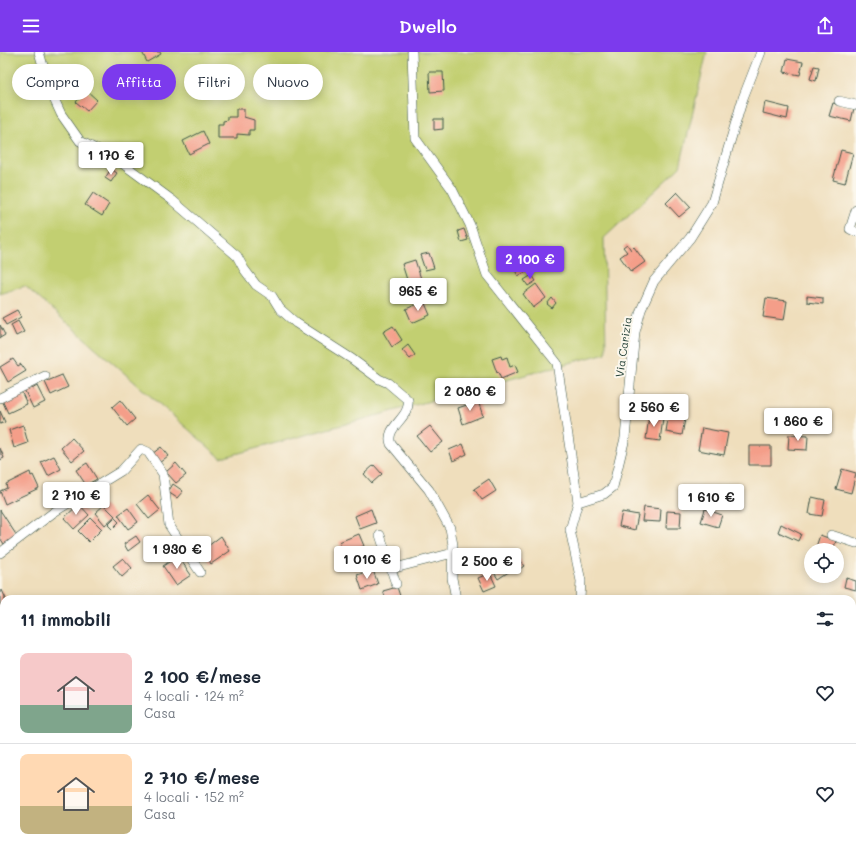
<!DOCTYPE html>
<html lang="it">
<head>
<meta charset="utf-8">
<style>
	body { margin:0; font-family:Mali,sans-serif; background:#f6f6f7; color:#1f2937; height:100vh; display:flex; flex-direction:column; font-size:15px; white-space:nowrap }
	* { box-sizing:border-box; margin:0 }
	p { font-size:13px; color:#747a83 }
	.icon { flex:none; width:22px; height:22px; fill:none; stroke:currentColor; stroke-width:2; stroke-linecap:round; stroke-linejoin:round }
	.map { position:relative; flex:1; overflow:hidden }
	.sheet { position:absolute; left:0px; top:543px; width:856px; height:256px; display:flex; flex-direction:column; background:#fff; border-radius:12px 12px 0 0; box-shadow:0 2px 10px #0003 }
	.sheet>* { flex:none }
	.hud { position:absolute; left:12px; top:12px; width:400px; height:36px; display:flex; gap:8px }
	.controls { position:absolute; left:804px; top:491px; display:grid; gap:8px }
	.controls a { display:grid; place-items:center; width:40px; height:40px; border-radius:50%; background:#fff; box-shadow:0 2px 10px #0003; font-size:20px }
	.price { position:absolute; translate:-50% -34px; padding:0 9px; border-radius:4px; background:#fff; color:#222; font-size:13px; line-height:26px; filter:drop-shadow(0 1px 2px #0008) }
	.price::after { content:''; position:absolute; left:50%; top:24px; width:12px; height:9px; margin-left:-6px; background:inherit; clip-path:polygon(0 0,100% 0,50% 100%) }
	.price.on { background:#7c3aed; color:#fff }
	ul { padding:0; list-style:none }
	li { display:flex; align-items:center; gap:12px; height:100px; padding:0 20px }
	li+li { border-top:1px solid #e0e1e3 }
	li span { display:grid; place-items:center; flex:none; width:112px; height:80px; border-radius:8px; color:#555 }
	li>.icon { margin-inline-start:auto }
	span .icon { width:48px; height:48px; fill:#fffc; stroke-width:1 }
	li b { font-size:17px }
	h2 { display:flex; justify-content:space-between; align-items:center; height:48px; padding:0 20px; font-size:17px }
	.pill { padding:0 14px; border-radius:18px; background:#fff; box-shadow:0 2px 10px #0003; font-size:14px; line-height:36px }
	.pill.on { background:#7c3aed; color:#fff }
	header { display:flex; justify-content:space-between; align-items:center; height:52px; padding:0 20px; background:#7c3aed; color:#fff; font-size:18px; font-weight:600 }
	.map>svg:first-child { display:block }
</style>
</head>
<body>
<header><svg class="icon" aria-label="menu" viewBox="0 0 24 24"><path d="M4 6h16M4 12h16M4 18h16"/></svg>Dwello<svg class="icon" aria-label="share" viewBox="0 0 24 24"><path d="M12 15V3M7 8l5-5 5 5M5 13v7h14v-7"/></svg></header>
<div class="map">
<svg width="856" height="799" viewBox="0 0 856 799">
	<rect width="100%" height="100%" fill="#fbf7ec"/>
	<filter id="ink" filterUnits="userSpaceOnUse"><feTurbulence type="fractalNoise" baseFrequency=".025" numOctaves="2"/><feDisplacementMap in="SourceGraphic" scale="8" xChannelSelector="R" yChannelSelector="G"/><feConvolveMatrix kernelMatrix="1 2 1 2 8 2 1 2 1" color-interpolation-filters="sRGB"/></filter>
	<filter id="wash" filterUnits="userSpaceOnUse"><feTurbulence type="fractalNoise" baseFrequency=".012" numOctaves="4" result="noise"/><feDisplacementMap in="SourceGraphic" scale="16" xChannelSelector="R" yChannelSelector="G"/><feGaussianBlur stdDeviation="0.9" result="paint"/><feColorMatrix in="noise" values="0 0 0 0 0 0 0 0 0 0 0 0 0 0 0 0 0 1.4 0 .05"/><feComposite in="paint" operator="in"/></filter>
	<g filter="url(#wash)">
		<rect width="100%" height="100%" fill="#efdebc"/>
		<path fill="#c2cf71" stroke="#708652" d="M0,0H707L680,115L604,186L606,301L221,406L25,234L0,242Z"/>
		<g id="blocks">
			<path fill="#f49e89" d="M142,0H160L161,2L147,10Z
				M787,7L803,10L800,23L784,20Z
				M814,14L819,15L816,29L810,27Z
				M429,20H443L444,39L430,40Z
				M86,38L97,48L87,59L76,50Z
				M765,50L789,56L787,67L763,61Z
				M833,51L854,56L851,69L829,64Z
				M236,57H244V65L254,68V78H249V83L237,82V86H218V72H223V69L228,68V65H236Z
				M434,67H443V77L434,78Z
				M203,79L209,92L189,102L183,89Z
				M841,98L853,101L845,131L833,128Z
				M111,117L117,121L111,130L105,126Z
				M677,140L691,155L679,165L666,151Z
				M93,141L109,152L102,164L85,153Z
				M464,177L468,188L461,190L458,179Z
				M627,192L631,198L634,195L645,210L631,220L620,205L627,200L623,195Z
				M529,196L532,202L527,204L534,216L518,224L511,210L518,207L516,202Z
				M429,201L434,216L425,218L420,203Z
				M415,208L421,227L408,231L402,212Z
				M532,223L536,229L528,234L524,228Z
				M536,232L546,246L533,256L523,242Z
				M807,244L823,246V252L807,250Z
				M552,246L556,251L552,256L547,252Z
				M766,246L787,249L784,268L763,265Z
				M424,249L430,263L412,271L406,257Z
				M17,258L21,265L6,273L2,266Z
				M18,269L24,280L16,284L11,273Z
				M0,273L5,283L0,286Z
				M393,274L402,288L392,295L383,280Z
				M408,293L415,303L410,307L402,298Z
				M501,304L502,307L507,305L510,315L515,313L518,320L501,327L498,320L497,321L492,307Z
				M13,307L18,314L21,312L26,319L8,330L0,315Z
				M62,323L68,335L51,343L45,330Z
				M29,332L32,337L37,334L45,350L33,356L23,335Z
				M20,337L27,352L8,361L1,346Z
				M649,343L663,348L659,358L645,353Z
				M120,348L135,367L127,374L112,355Z
				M478,349L483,364L463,372L458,356Z
				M0,359L5,370L0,372Z
				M669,359L686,362L682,383L666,380Z
				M649,364L663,366L660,389L646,387Z
				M23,373L28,391L14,396L9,378Z
				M430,374L443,390L430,400L417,384Z
				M702,376L728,381L724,403L698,398Z
				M789,383L808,384L807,398L788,397Z
				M72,386L84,399L72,409L61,396Z
				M463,392L467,402L453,409L449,398Z
				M749,394H771V413H749Z
				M161,395L168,404L159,411L152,402Z
				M0,396L4,406L0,408Z
				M54,404L61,417L48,424L41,410Z
				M87,411L97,427L86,433L76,418Z
				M176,411L186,423L176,431L166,420Z
				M374,413L382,422L372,431L364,422Z
				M842,417L856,421L851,441L836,437Z
				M30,420L31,424L33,423L39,436L5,452L0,439L7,436L6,432Z
				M489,427L496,439L482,448L474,437Z
				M173,432L183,439L177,446L168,440Z
				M148,443L160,458L149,467L137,452Z
				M812,445L825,448L822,464L809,462Z
				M79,452L89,463L74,477L64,466Z
				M104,453L115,464L105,473L95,461Z
				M644,455L661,457L660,470L642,469Z
				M128,456L138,470L128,477L118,463Z
				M371,457L376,471L360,477L355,464Z
				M705,457L722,463L718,475L701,470Z
				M0,458L17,484L4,492L0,486Z
				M667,459L681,460L680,476H666Z
				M622,460L638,463L635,478L619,474Z
				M91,466L102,477L89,490L78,479Z
				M115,466L119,470L112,477L108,473Z
				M781,472L801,482L798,489L778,480Z
				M359,482L364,494L344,502L339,490Z
				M820,483L836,489L833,498H815Z
				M136,484L140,490L128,499L124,492Z
				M221,484L230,499L211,512L203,498Z
				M361,501L366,514L355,518L350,505Z
				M178,504L191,523L176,533L163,514Z
				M501,505L510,519L498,527L489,512Z
				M123,506L132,516L122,525L113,514Z
				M518,506L524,514L517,519L511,512Z
				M373,518L378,532L362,538L357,523Z
				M490,521L496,534L484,539L478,526Z
				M846,526L856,529V538L844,535Z
				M397,535L401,547H386L383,539Z
				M2,538L6,547H4V558L0,560V539Z
				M0,600H4V609H0Z
				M856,755V774L852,772V762Z
				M469,795H484L488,799H470L468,796Z
				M685,795H697L702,799H681Z"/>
		</g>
	</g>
	<g filter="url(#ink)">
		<use href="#blocks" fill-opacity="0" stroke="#3e5548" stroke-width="1"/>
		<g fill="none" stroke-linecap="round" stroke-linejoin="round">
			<g stroke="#3e5548" stroke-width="10">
				<path id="minor" d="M39,0L50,38L61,62L80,89L119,109L172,148L237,204L244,217L256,233L272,244L280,257L296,271L352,307L379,327L388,331L408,348C411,366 384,375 391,392L429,438L450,476L453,493L452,526L456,547
					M412,0L415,86L452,137L470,173L487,223L557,311L578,450
					M839,49L856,53
					M856,158L850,177L856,180
					M0,346L45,324
					M380,483L391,517L453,501
					M831,483L856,491
					M0,501L54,460L121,419L141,397L148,400L163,422L169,473L200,520
					M391,517L396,532
					M580,547L581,529L570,478L578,450L604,442L613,435L625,386L635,280L641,258L654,229L690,186L712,151L743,46L761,0
					M228,795L229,799
					M257,795V799
					M560,795L561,799
					M190,799L201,795
					M663,799L665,795"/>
			</g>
			<g stroke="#3e5548" stroke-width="12">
				<path id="tertiary" d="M852,701L856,693
					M810,799L812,795"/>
			</g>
			<g stroke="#3e5548" stroke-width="14">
				<path id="secondary" d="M0,749L4,759
					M16,795V799"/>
			</g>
			<use href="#minor" stroke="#fff" stroke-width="9"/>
			<use href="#tertiary" stroke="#fff" stroke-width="11"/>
			<use href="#secondary" stroke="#fff" stroke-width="12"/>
		</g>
	</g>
	<g text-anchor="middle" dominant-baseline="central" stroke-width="4" stroke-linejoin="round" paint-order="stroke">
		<g font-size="11" fill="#1f3d34" stroke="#fbf7ec">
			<text transform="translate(623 295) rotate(-82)">Via Carizia</text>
		</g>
	</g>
</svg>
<div class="controls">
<a><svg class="icon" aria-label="locate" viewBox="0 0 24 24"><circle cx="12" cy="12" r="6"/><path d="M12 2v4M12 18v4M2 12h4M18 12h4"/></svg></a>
</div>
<b class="price" style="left:111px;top:124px">1 170 €</b>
<b class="price on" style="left:530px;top:228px">2 100 €</b>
<b class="price" style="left:418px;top:260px">965 €</b>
<b class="price" style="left:470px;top:360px">2 080 €</b>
<b class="price" style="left:654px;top:376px">2 560 €</b>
<b class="price" style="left:798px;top:390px">1 860 €</b>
<b class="price" style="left:76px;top:464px">2 710 €</b>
<b class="price" style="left:711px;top:466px">1 610 €</b>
<b class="price" style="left:177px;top:518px">1 930 €</b>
<b class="price" style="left:367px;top:528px">1 010 €</b>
<b class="price" style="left:487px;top:530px">2 500 €</b>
<div class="hud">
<a class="pill">Compra</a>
<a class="pill on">Affitta</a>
<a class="pill">Filtri</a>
<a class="pill">Nuovo</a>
</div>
<section class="sheet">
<h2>11 immobili<svg class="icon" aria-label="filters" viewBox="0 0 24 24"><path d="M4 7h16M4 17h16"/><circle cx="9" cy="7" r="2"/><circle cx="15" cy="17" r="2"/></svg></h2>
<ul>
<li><span style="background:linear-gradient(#f6c9c9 65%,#7fa58c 0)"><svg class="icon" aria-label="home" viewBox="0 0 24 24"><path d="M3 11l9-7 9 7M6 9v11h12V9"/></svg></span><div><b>2 100 €/mese</b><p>4 locali · 124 m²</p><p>Casa</p></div><svg class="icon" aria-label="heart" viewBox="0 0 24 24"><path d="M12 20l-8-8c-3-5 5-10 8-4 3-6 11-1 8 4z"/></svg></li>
<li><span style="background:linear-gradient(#ffd9b3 65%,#c2b280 0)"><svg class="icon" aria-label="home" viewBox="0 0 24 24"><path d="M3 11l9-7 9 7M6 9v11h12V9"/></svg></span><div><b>2 710 €/mese</b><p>4 locali · 152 m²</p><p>Casa</p></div><svg class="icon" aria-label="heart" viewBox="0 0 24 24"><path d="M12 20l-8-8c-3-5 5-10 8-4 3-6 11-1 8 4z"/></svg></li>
</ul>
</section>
</div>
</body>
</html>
